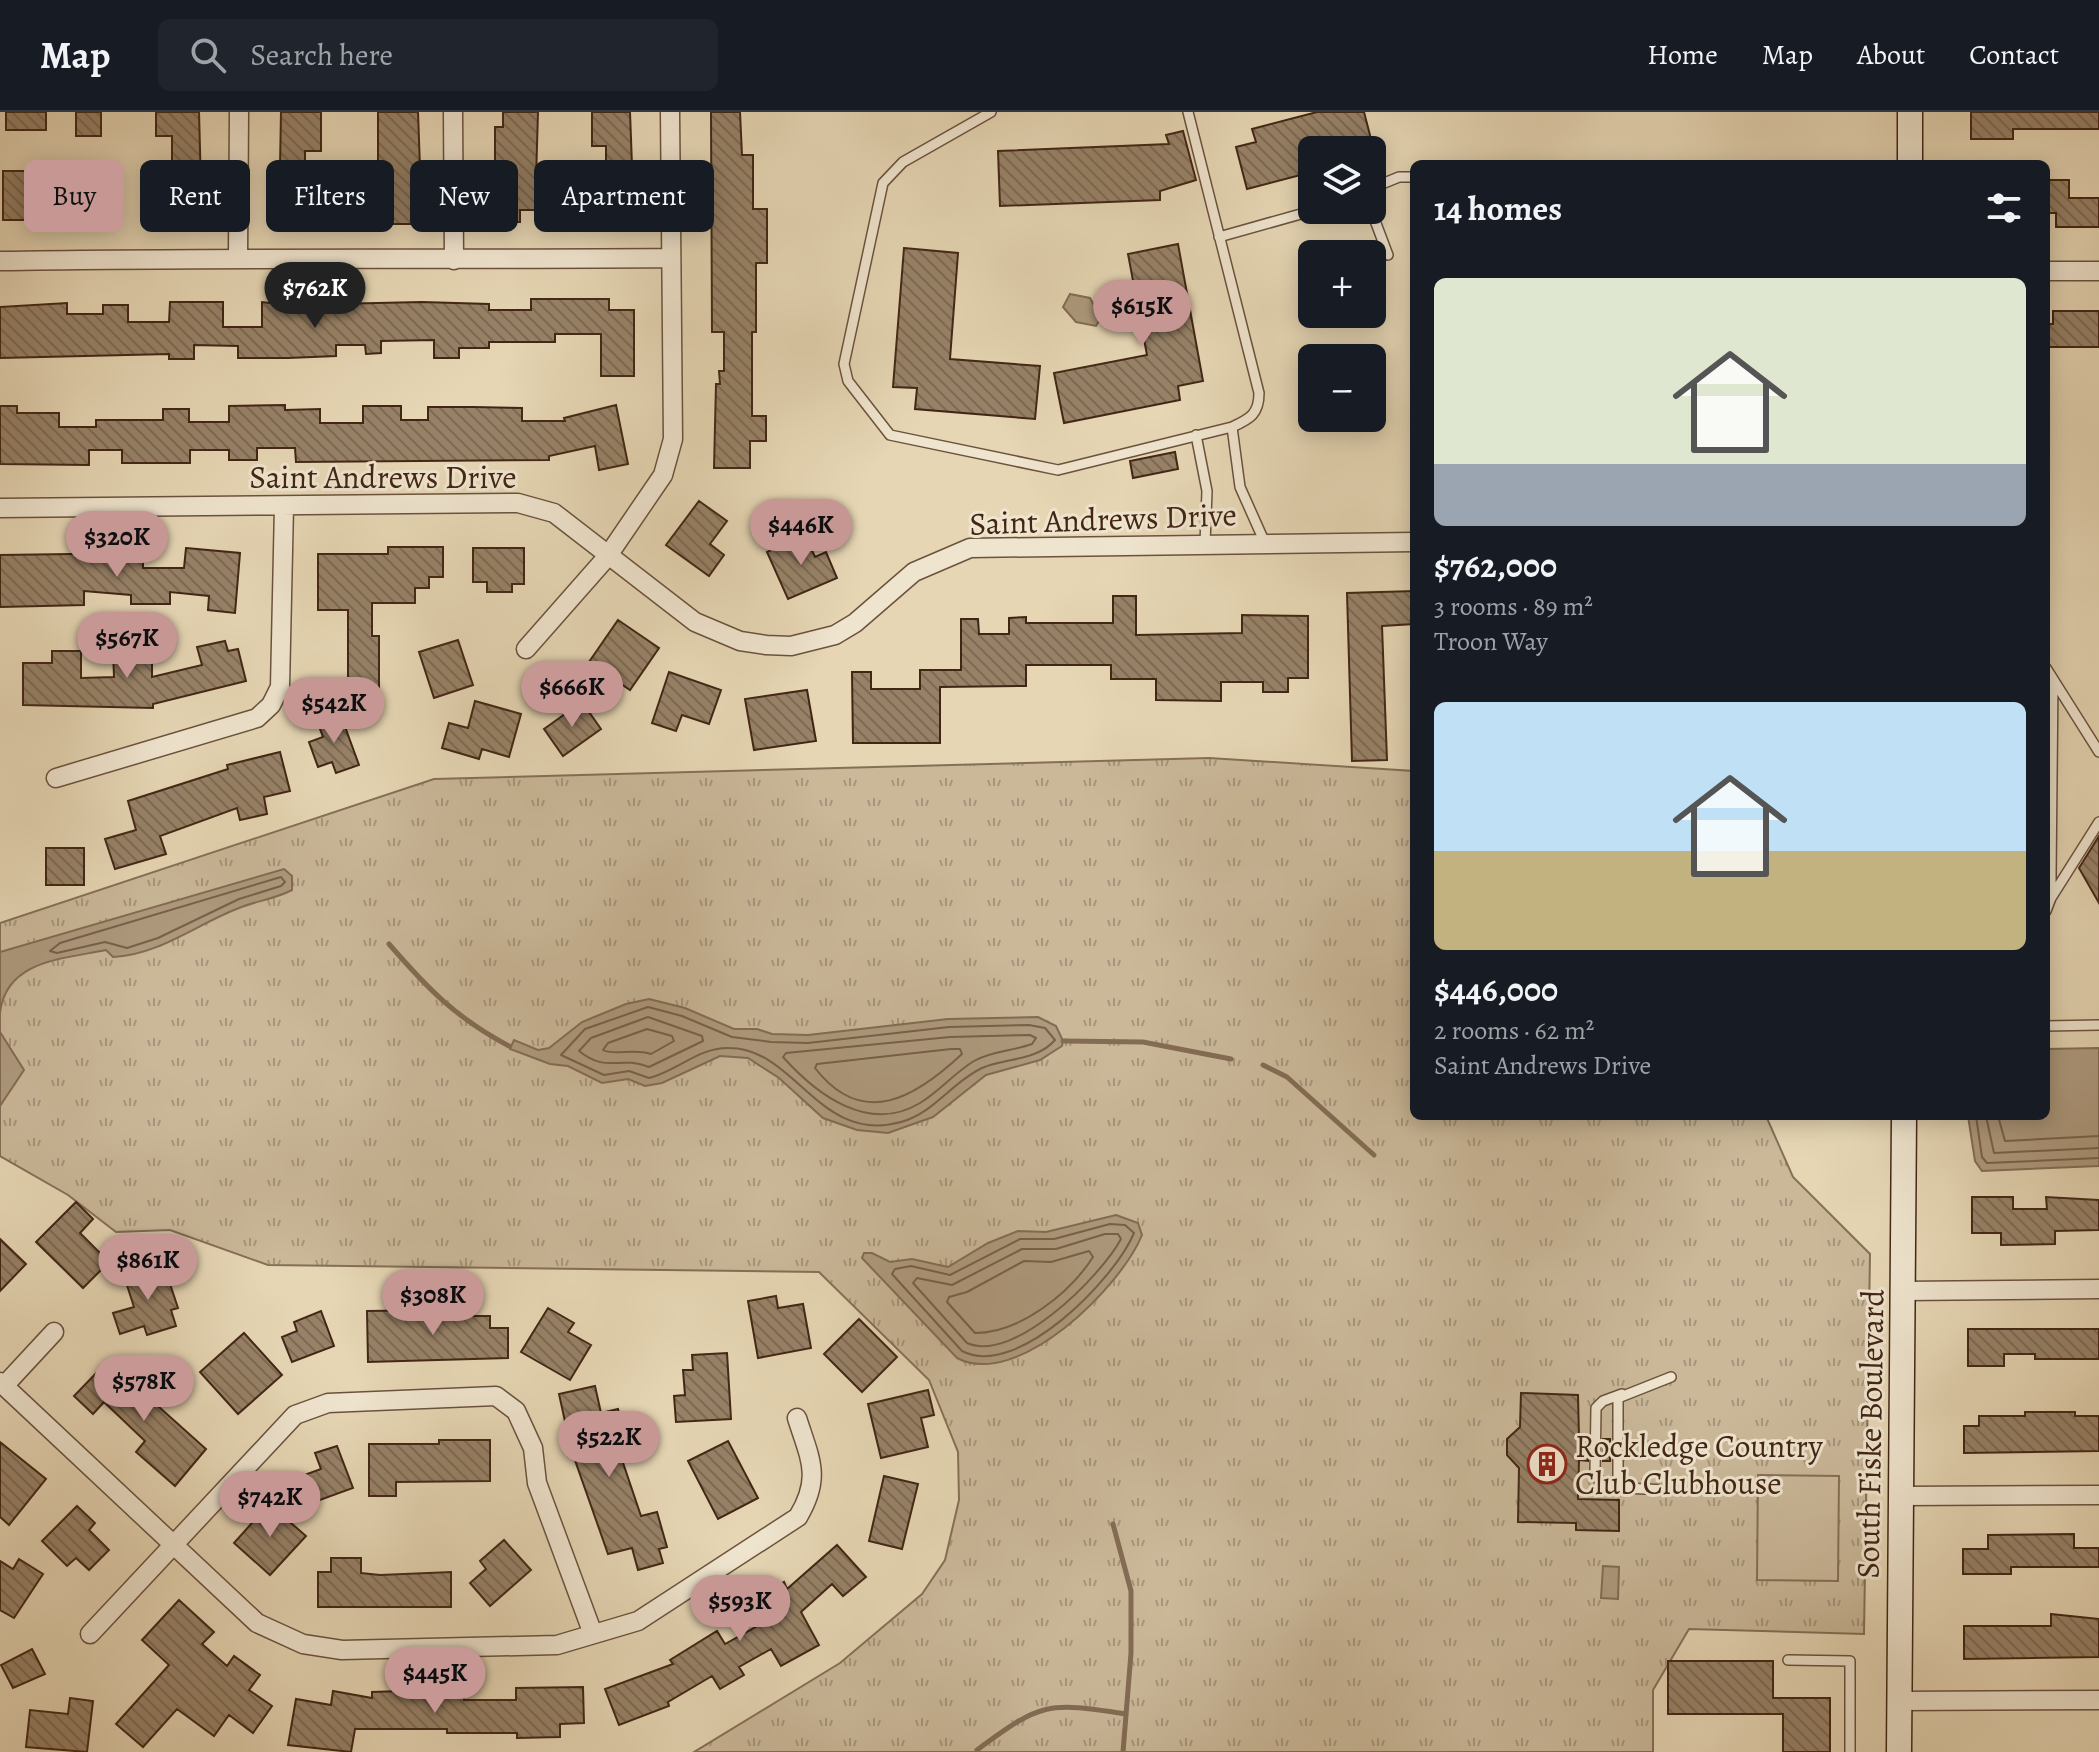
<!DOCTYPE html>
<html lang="en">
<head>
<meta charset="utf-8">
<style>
	body { margin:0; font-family:Alegreya,serif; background:#20242c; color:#f1f3f6; height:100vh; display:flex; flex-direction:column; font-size:30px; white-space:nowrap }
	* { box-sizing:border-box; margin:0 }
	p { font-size:26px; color:#9ea1a6 }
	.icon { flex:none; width:44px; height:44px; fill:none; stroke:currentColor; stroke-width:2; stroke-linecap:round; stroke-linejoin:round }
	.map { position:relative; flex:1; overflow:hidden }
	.details { position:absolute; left:1410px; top:48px; width:640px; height:960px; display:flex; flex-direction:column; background:#171b24; border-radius:12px; box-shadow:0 4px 20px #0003 }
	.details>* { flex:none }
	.top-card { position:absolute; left:24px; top:48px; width:760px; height:72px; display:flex; gap:16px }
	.buttons { position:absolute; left:1298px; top:24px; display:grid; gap:16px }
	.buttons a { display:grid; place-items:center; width:88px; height:88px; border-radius:12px; background:#171b24; box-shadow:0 4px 20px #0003; font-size:40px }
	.price { position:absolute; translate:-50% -68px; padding:0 18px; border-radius:28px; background:#c59692; color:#111; font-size:26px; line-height:52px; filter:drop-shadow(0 2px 4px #0008) }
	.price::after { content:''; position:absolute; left:50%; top:48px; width:24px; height:18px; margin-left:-12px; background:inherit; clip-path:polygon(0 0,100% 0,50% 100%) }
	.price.on { background:#222; color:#fff }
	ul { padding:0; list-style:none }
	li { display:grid; align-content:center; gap:16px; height:424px; padding:0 24px }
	li span { display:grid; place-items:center; height:248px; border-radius:12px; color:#555 }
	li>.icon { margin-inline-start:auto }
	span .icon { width:144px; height:144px; fill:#fffc; stroke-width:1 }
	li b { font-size:34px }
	h2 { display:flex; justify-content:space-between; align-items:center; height:96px; padding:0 24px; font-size:34px }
	.chip { padding:0 28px; border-radius:12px; background:#171b24; box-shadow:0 4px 20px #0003; font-size:28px; line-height:72px }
	.chip.on { background:#c59692; color:#111 }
	header { display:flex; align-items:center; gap:48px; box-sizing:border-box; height:112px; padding:0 40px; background:#171b24; border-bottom:2px solid #363941 }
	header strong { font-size:38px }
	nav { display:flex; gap:44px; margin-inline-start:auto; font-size:28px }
	.search { width:560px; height:72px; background:#20242c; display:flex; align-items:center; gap:20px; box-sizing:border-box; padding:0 28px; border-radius:12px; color:#9ea1a6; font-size:30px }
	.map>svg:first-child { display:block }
</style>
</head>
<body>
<header>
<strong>Map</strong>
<div class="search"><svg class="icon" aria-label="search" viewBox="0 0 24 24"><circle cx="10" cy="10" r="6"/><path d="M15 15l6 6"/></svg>Search here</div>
<nav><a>Home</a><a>Map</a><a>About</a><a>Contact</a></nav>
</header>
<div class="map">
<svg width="2099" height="1640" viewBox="0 0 2099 1640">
	<defs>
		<pattern id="grass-tufts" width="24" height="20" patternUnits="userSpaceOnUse" patternTransform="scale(2)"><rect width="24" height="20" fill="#cab899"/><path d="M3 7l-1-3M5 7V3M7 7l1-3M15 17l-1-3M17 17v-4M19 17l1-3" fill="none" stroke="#a6957c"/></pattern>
		<pattern id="building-back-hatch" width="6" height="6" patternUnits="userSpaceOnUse" patternTransform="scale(2)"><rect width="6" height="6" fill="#978268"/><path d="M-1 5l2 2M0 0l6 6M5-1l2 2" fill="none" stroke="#7d6a54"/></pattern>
	</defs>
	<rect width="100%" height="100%" fill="#e6d6b4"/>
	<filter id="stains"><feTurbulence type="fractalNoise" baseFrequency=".0025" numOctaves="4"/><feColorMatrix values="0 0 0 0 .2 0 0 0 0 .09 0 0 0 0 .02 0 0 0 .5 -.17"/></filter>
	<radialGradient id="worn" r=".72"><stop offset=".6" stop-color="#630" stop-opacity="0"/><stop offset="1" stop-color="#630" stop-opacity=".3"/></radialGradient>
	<path fill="url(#grass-tufts)" stroke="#866f57" stroke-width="2" d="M1209,646L1414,659V1004H1766L1793,1065L1870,1142L1864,1522L1689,1517L1653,1578V1640H694L840,1551L922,1482L945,1448L959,1388L958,1340L929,1268L819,1160L268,1153L170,1118L116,1120L68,1083L0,1044V811L434,667Z"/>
	<path fill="#cab899" stroke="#866f57" stroke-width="2" d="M1758,1363L1839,1364L1838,1469L1757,1468Z"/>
	<path fill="#ae9a7e" stroke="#836c54" stroke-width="2" d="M1070,182L1090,186L1096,197L1104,201L1096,214L1076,210L1063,195Z
		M284,757L292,764V778C275,787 256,789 239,796C197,812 159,843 113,845L106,838C63,847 6,848 0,901V840Z
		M649,887L685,896L734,917H757L772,922L808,923L948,907L1038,905L1056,914L1063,929L1062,934L1040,948L986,963L933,1005L888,1021L857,1018L823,1006L779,966L748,946L720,944L662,971L645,974L628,967L602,971L568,954L550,952L510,937L514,928L538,938L549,936L582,910L626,892Z
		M0,920L24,958L0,994Z
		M2099,936V1054L1982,1059L1975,1049L1968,1004H2046V937Z
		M1116,1103L1138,1111L1142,1123C1121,1175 1018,1278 957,1246L862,1146L864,1141H872L890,1150L912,1147L948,1155L988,1131L1018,1119L1046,1120Z
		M1603,1454L1619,1455L1618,1487L1601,1486Z"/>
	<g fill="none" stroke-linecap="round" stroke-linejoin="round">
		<path stroke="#78604a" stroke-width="2" d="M281,765L285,770L281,774L239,787L158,826L127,836L105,830L57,841L50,839L60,831Z
			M648,895L682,904L732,925L771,930L808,931L949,915L1029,913L1045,916L1055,928C1037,949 1005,946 982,956C952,970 934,1001 901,1010C819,1033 796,936 729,936C699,935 677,959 649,966L629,959L604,963L561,943L585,917Z
			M648,905L702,924L703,929L649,955C619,943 608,962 579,939L591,926Z
			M647,917L672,924L674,929L651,942C634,936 613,944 603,938L608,931Z
			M1030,923L1036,926L1032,932C1013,939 991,939 974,949C954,961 940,979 920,991C869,1022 817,983 783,945L786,941L950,925Z
			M951,937H960L962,942C916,985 863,1018 815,956L817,952Z
			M1976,1004L1982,1045L1987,1051L2099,1046
			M1986,1004L1994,1041L2099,1036
			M1998,1004L2005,1029L2099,1024
			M1110,1112L1125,1113L1134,1121C1115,1167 1017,1268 962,1239L892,1162L895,1157L911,1154L950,1163L1020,1127H1054Z
			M1105,1122H1118L1121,1127C1101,1164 1014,1252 967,1231L913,1171L917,1166L952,1173L1022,1137H1056Z
			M1089,1139L1093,1145C1070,1181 1020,1221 975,1221L947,1190L949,1185L967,1180L1024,1149L1051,1150Z"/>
		<path stroke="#836c54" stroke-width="5" d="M389,832C428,877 456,906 509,934
			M1063,929L1143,930L1231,947
			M1263,953L1287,965L1374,1043
			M1113,1412L1131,1479V1541L1123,1640
			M977,1638C1042,1590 1046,1590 1126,1602"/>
	</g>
	<path fill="url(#building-back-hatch)" stroke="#422615" stroke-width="2" d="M6,0H46V18H6Z
		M76,0H101V24H76Z
		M156,0H199L202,111H175V100H156V66H172V24H156Z
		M281,0H321V39H305V71H333V109H279Z
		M378,0H418L422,112H364V55H378Z
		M503,0H538L536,68H549V98H520V110H491V54H495V15H503Z
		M592,0H630L634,107H580V66H606V34H592Z
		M711,0H740L742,43H753V97H767V151H756V220H752V304H766V329H750V356H714L716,272H720L719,259H724V220H712Z
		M1317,0H1364L1371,27L1352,32L1354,38H1312V60L1247,77L1236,35L1256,30L1252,17Z
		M1971,0H2099V17H2013V27H1971Z
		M1183,19L1196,68L1160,79V88L1000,94L998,39L1169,32L1166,23Z
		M3,59H29V74H70V61H97V70H119V108H3Z
		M2046,68H2069V86H2099V115H2056V101H2046Z
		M1178,132L1203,269L1178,274L1180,288L1064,311L1054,261L1147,243L1128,142Z
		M904,136L958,141L950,247L1040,254L1035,307L915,297L917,276L893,275Z
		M531,187H609V198H634V264H601V222H555V230H489V236H459V246H434V228L381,229V241L366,242L365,233H336V244L288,246H238V234L194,233V247H169V242L0,246V195L67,191V202H103V193H128V210H169L170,190H223V215H262V190L288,193L422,190L489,192V198H531Z
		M2053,199H2099V235H2046V212H2053Z
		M285,293V298L320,297V311H363V294H401V308H428V295H473L522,296V309H565L564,306L616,293L628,352L599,358L595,334L549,344V348L296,350L295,336H257V348H229V338H190V351H122V338H89V353L0,352V294H17V301H59V315H96V308H163V297H189V310H229V294Z
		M1175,340L1178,357L1133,366L1130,349Z
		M699,389L727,409L710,432L724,443L709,464L666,433Z
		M805,423L815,445L826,440L837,466L788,487L767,440Z
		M388,435H443V465H429V476H415V491H372V524H379V584H348V498H318V442H388Z
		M186,436L240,441L235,501L208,498L209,484L170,480V492H131V483L84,479V493L0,495V443L143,441V456H184Z
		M473,436H524V472H512V480H487V470H473Z
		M1414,479V512L1382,514L1387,648L1352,649L1347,481Z
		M1113,484H1136V523L1242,521V503L1308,504V566H1288V580H1263V570H1221V589L1156,588V567H1111V553H1026V574L940,575V631H853L852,560H871V577H920V558H961V507H978L979,522H1009V506L1026,505V511H1113Z
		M618,508L659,536L630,578L589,550Z
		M458,528L473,573L434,586L419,540Z
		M225,529L228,539L238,537L246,569L153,592V596L23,593V551H52V539H81V566L114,565L113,538L135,537V549L152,548V565L202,553L197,535Z
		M669,560L721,578L709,612L682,603L676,619L652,611Z
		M807,578L816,629L754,638L745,587Z
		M475,589L521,602L509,645L482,637L479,647L442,636L449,611L468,616Z
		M582,590L601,617L563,644L544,617Z
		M340,601L359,653L336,661L332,650L318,655L309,630L323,625L317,609Z
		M280,640L290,679L264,685L267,702L240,708L237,696L160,724L166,742L115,757L105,727L136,718L128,689L228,657L227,653Z
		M2099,724V791L2079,756Z
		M46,736H84V773H46Z
		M1972,1085H2013V1097H2047L2046,1085L2099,1088V1118L2055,1119V1132L2001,1133V1121H1972Z
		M76,1090L93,1107L80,1121L109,1150L83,1176L36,1130Z
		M0,1127L26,1152L0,1179Z
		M163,1151L178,1196L171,1198L176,1214L147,1223L144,1214L120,1222L113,1201L134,1195L124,1164Z
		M776,1184L778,1196L803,1192L811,1236L758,1246L748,1189Z
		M548,1196L574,1211L568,1220L591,1233L570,1268L521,1240Z
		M436,1198V1204H490V1216H508V1246L368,1250L367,1199Z
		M321,1199L334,1234L292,1250L282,1225L297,1219L294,1210Z
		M859,1207L897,1245L862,1280L824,1242Z
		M1968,1217H2099V1247H2035V1242H2004V1254H1968Z
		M244,1221L282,1263L238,1302L200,1260Z
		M727,1241L731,1307L676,1310L674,1284L685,1283L683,1258H693L692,1243Z
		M105,1252H111L206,1337L175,1374L136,1340L145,1329L104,1290L93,1302L74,1284Z
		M595,1274L601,1301L618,1297L625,1325L615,1327L641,1404L657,1400L667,1435L659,1437L663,1451L638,1458L632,1436L608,1442L571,1337L559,1282Z
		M928,1278L934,1303L921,1306L928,1335L881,1346L868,1292Z
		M1521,1281L1578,1283L1579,1326H1588V1349L1579,1348L1578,1387L1619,1388V1419L1576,1418V1411L1518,1410L1519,1356L1507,1343V1327L1520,1315Z
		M2025,1300H2075V1304H2099V1339L1964,1341V1314H1979V1304H2025Z
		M1603,1327H1610V1349H1603Z
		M439,1328H490V1369L396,1370V1384H369V1332H439Z
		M728,1329L758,1386L718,1407L688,1349Z
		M0,1330L46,1367L9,1413L0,1405Z
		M337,1334L353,1376L306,1393L296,1366L321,1357L315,1341Z
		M884,1364L918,1372L902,1437L869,1429Z
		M269,1392L306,1424L270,1463L234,1431Z
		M77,1394L95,1411L89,1418L109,1438L89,1458L76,1446L67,1454L42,1429Z
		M2074,1422V1436H2099V1455H2011V1462H1963V1437H1988V1423Z
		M504,1428L531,1458L490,1494L470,1471L486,1457L480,1449Z
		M837,1433L866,1465L843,1484L832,1472L801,1500L819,1533L781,1554L771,1537L739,1555L744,1563L720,1577L712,1564L668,1590L669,1594L619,1613L605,1577L673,1552L670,1548L717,1519L725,1532L772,1506L760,1484L784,1470L787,1477Z
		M331,1446H361V1461L380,1463L451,1460V1495H318V1460H331Z
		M19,1447L43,1462L14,1506L0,1498V1449L13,1457Z
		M179,1488L214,1520L202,1532L227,1554L234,1544L260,1563L249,1578L272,1594L253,1621L229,1603L214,1624L177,1597L143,1635L116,1612L169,1553L142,1528Z
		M2051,1502L2099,1507V1545L1964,1547V1514H2051Z
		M32,1537L45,1562L13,1576L1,1553Z
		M1668,1549H1773V1586H1830V1640H1783V1602H1668Z
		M583,1575L584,1611L560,1612V1625L517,1626V1621H447V1617H355L351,1640L288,1633L296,1587L331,1593L333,1579L372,1586V1580L464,1577V1588H516V1576Z
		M70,1586L93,1589L87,1640L26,1635L30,1598L68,1602Z"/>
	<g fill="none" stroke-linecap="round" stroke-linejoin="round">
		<g stroke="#6b523d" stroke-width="12">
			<path id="lane" d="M991,0L903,50L883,71L844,252L848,269L890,323L1058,358L1232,315C1250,307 1259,302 1259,281L1188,0
				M1372,76L1399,65H1414
				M1371,98L1388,143
				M1219,125L1315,98
				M1232,315L1240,375L1265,431
				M1196,323L1207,379L1205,432
				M2046,556L2099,640
				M2046,764H2051L2053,567
				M2051,786L2099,710
				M2046,799L2051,786V764
				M2046,914L2099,913
				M1622,1282L1603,1289L1596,1296L1595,1360L1602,1373L1624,1376
				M1666,1378L1624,1376L1618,1370V1286L1671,1265
				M1788,1548L1850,1549V1640"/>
		</g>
		<g stroke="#6b523d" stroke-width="21">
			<path id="street" d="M453,0L454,148
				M238,145L239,0
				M0,149C224,145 448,148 671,146
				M2046,159H2099
				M0,396L518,391L554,401L695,510L740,529L766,533L791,534L835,523L855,511L914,460L970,436L1414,430
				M526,537L607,445L663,363L673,327L670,0
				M56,666L257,606L271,593L280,575L284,394
				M1904,1179L2099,1177
				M0,1270L257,1511L303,1532L342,1538L557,1533L638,1509L798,1405C822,1365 810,1347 797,1306
				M4,1274L54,1220
				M1902,1384L2099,1383
				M90,1522L295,1303L328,1291L496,1284L516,1299L533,1336L537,1371L593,1522
				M1900,1589L2099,1588"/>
		</g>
		<g stroke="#422615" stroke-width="27">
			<path id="secondary" d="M1910,0V52
				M1899,1640L1904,1004"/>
		</g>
		<use href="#lane" stroke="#efe4ce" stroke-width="9"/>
		<use href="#street" stroke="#efe4ce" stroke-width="18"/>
		<use href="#secondary" stroke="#efe4ce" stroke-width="24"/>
	</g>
	<defs>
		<g id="building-ring" transform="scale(2)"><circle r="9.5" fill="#efe4ce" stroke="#8f2418" stroke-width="1.5"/><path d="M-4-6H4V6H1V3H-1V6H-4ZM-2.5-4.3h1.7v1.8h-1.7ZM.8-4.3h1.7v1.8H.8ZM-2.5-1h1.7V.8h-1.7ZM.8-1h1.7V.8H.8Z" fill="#8f2418"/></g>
	</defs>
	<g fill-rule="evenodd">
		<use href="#building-ring" x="1547" y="1352"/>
	</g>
	<g text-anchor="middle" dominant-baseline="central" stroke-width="6" stroke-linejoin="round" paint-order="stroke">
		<g font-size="32" fill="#422615" stroke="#efe4ce">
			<text x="383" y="365">Saint Andrews Drive</text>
			<text transform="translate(1103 407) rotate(-2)">Saint Andrews Drive</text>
			<text transform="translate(1870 1322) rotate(-89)">South Fiske Boulevard</text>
		</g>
		<g font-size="32" fill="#422615" stroke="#efe4ce" text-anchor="start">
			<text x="1575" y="1334">Rockledge Country<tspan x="1575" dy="37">Club Clubhouse</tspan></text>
		</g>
	</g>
	<rect width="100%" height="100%" filter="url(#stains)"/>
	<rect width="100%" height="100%" fill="url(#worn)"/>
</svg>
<div class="buttons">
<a><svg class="icon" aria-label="layers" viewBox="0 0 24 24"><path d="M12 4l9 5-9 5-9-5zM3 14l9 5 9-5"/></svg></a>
<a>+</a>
<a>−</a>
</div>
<b class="price on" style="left:315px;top:218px">$762K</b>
<b class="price" style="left:1142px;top:236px">$615K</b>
<b class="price" style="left:801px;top:455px">$446K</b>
<b class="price" style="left:117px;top:467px">$320K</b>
<b class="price" style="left:127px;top:568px">$567K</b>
<b class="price" style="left:572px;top:617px">$666K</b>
<b class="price" style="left:334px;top:633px">$542K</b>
<b class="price" style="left:148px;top:1190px">$861K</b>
<b class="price" style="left:433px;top:1225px">$308K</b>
<b class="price" style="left:144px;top:1311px">$578K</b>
<b class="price" style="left:609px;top:1367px">$522K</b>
<b class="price" style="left:270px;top:1427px">$742K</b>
<b class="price" style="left:740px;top:1531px">$593K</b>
<b class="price" style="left:435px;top:1603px">$445K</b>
<div class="top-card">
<a class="chip on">Buy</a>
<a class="chip">Rent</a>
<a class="chip">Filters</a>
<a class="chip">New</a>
<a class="chip">Apartment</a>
</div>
<section class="details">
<h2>14 homes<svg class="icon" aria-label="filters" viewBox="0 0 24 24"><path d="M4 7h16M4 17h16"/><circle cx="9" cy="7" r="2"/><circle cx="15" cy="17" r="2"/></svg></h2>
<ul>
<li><span style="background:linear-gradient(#dfe7d0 75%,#9aa5b1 0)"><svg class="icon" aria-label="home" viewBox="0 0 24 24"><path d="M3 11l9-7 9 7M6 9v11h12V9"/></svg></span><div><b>$762,000</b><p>3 rooms · 89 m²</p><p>Troon Way</p></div></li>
<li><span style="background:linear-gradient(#bfe0f5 60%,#c2b280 0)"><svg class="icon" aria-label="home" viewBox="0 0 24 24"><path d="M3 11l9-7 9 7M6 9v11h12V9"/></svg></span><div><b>$446,000</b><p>2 rooms · 62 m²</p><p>Saint Andrews Drive</p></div></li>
</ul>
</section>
</div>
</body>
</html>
